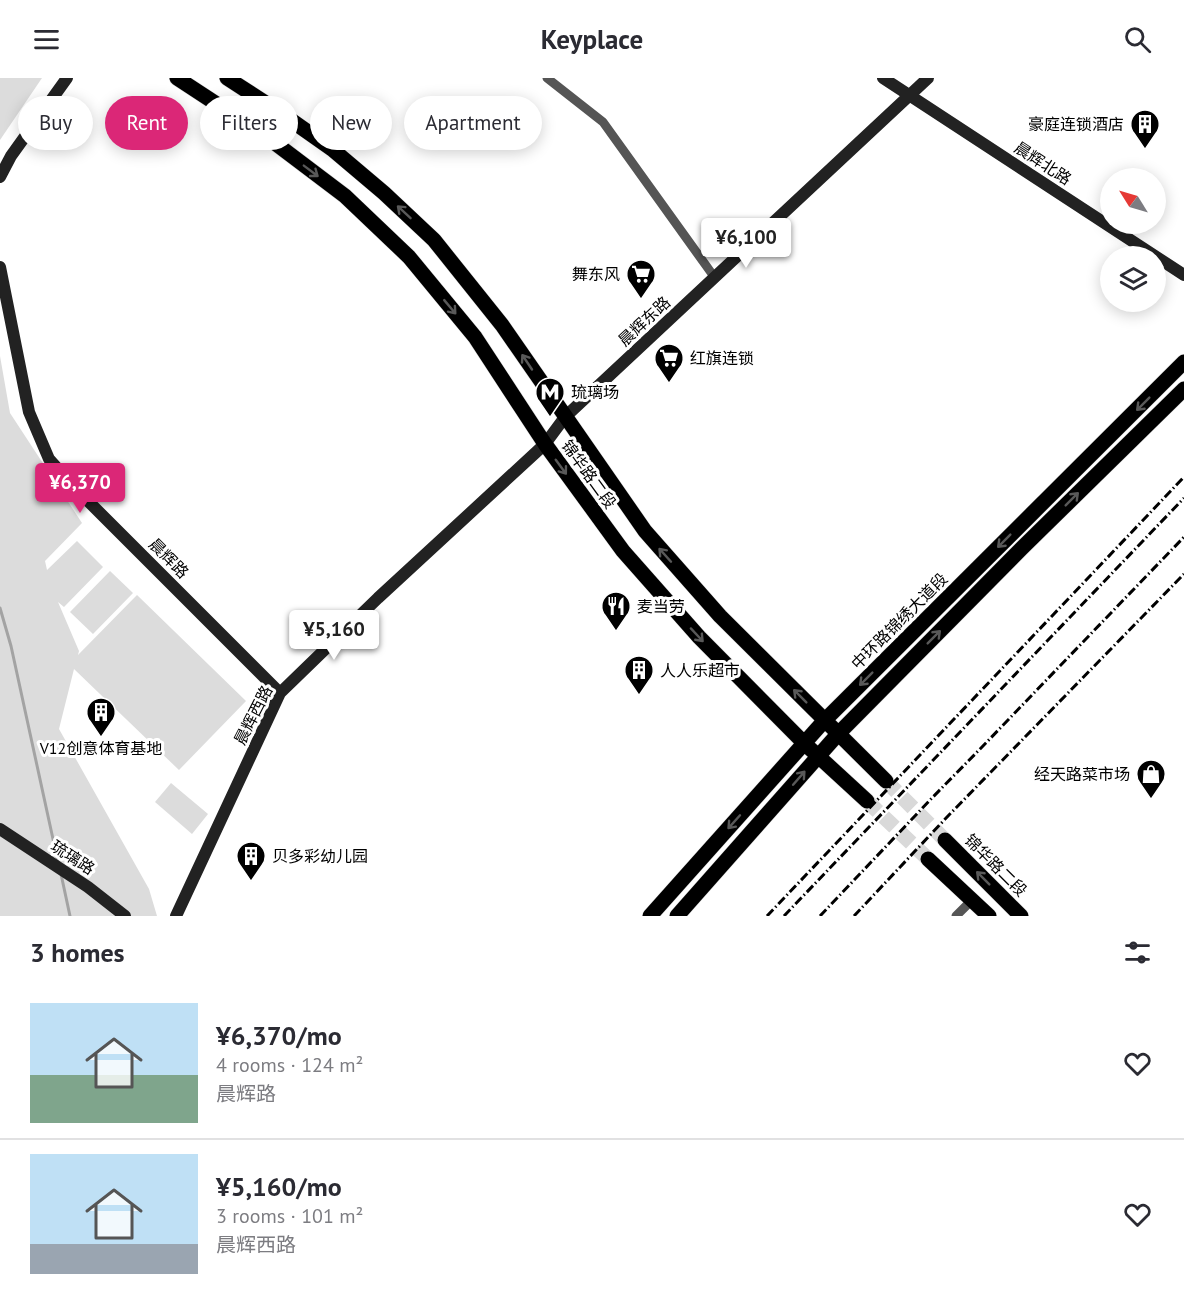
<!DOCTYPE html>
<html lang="en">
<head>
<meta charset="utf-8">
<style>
	body { margin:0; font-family:"PT Sans","Noto Sans SC",sans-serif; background:#f2f2f3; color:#2b2b33; height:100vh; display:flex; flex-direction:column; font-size:22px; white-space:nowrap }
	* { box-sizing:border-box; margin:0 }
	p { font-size:20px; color:#7c7c81 }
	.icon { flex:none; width:33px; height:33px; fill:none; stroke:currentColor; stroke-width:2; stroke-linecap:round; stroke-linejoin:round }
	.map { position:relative; height:838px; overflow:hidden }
	.sheet { display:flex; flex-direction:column; background:#fff; flex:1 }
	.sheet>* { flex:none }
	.banner { position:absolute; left:18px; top:18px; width:600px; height:54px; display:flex; gap:12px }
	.needle { width:39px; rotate:307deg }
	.tools { position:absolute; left:1100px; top:90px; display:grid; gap:12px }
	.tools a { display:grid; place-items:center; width:66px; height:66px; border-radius:50%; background:#fff; box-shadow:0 3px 15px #0003; font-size:30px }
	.price { position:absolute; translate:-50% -51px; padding:0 14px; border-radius:6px; background:#fff; color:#222; font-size:20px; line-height:39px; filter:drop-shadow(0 2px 3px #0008) }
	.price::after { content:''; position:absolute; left:50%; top:36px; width:18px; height:14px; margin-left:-9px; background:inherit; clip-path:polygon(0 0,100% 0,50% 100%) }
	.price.selected { background:#db2777; color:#fff }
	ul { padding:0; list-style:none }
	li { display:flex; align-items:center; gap:18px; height:150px; padding:0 30px }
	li+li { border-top:2px solid #e1e1e2 }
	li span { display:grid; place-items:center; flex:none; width:168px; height:120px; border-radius:0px; color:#555 }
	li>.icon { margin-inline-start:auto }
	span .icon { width:72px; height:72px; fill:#fffc; stroke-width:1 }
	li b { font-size:26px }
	h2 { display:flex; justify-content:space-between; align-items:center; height:72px; padding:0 30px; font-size:26px }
	.chip { padding:0 21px; border-radius:27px; background:#fff; box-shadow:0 3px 15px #0003; font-size:21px; line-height:54px }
	.chip.selected { background:#db2777; color:#fff }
	header { display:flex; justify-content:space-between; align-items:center; height:78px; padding:0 30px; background:#fff; font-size:27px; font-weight:700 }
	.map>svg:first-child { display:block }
</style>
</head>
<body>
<header><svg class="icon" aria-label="menu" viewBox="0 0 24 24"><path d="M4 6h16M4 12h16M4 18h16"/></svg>Keyplace<svg class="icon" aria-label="search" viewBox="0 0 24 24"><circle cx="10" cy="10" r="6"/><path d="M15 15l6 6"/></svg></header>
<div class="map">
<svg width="1184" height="838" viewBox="0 0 1184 838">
	<rect width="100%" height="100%" fill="#fff"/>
	<path fill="#dcdcdc" d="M0,0H42L0,62Z
		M0,278L10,335L82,445L45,483L47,492L77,463L103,489L64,529L58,524L79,573L78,577L137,517L246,623L179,692L74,591L59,651L149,811L157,838H0Z
		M110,493L133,515L93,556L70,534Z
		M171,705L208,736L192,756L155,724Z"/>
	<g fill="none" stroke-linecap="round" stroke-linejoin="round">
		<path stroke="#a3a3a3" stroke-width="3" d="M0,530L11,568L58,784
			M61,796L70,838"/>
		<path stroke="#d9d9d9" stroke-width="15" stroke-dasharray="15 8" stroke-linecap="butt" d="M886,703L945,762
			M867,723L928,781"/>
		<g stroke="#dbdbdb" stroke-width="16">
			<path id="primary" d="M177,0L267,59L345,118L409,179L475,259L545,366L623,473L699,559L805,666L867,723
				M227,0L278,33L332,71L384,115L434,162L502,247L645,453L720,538L886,703
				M945,762L1021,838
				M928,781L989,838
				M650,838L824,643L1184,284
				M677,838L838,656L1022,470L1184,311"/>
		</g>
		<path stroke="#555" stroke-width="9" d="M547,0L603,44L715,200
			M956,838L972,822"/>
		<path stroke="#222" stroke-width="12" d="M883,0L1184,197
			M0,99L11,78L67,0
			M0,189L29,334L49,381L73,408L280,615
			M0,751L88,809L125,838
			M176,838L280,615L378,520L545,366L565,339L928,0"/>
		<use href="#primary" stroke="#000" stroke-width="15"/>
		<path stroke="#000" stroke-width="3" stroke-dasharray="9 3 1.5 3" stroke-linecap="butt" d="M767,838L1184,399
			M784,838L1184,420
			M820,838L931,721L982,669L1184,459
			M854,838L948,738L1184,496"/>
	</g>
	<defs><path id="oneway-shaft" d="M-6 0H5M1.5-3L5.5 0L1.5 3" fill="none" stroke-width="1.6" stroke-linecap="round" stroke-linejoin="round" transform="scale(1.5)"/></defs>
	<g stroke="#595959">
		<use href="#oneway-shaft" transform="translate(311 93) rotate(37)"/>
		<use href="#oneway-shaft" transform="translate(404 134) rotate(-137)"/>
		<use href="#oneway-shaft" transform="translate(450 229) rotate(50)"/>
		<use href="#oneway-shaft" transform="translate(527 284) rotate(-124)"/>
		<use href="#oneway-shaft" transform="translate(1143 326) rotate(135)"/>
		<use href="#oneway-shaft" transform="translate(561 389) rotate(54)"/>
		<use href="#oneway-shaft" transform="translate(1072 421) rotate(-45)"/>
		<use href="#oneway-shaft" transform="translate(1004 463) rotate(135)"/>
		<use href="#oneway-shaft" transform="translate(665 477) rotate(-132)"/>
		<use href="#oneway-shaft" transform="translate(697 557) rotate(47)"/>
		<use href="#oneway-shaft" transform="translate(934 559) rotate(-45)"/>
		<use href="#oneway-shaft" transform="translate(866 601) rotate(135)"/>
		<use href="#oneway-shaft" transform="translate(800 618) rotate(-135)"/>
		<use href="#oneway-shaft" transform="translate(799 700) rotate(-49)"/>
		<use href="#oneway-shaft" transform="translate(734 744) rotate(132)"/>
		<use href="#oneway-shaft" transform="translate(983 800) rotate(-135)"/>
	</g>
	<defs>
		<g id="building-pin" transform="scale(1.5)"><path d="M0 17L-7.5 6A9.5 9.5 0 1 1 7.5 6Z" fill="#000" stroke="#fff"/><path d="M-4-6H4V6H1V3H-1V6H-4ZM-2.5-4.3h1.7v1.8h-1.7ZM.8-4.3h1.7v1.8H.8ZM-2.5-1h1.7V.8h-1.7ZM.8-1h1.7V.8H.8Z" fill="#fff"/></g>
		<g id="supermarket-pin" transform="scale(1.5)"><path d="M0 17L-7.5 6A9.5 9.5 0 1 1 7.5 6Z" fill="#000" stroke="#fff"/><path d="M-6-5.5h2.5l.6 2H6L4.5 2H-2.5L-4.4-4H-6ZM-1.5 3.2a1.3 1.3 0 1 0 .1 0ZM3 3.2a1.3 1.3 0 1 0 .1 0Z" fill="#fff"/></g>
		<g id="metro-pin" transform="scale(1.5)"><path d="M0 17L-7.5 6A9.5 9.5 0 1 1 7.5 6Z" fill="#000" stroke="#fff"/><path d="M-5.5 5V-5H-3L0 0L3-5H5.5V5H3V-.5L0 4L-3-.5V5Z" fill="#fff"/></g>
		<g id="restaurant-pin" transform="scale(1.5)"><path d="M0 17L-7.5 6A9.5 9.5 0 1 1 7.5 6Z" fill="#000" stroke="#fff"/><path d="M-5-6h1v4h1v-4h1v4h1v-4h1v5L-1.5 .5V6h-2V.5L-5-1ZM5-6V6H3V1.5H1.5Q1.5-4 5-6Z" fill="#fff"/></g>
		<g id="shop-pin" transform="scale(1.5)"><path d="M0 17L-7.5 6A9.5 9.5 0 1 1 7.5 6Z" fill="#000" stroke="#fff"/><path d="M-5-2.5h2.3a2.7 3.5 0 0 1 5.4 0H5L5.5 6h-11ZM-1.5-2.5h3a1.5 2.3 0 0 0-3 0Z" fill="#fff"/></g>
	</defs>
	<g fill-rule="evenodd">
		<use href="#building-pin" x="1145" y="46"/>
		<use href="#supermarket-pin" x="641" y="196"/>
		<use href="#supermarket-pin" x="669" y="280"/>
		<use href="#metro-pin" x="550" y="314"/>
		<use href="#restaurant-pin" x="616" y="528"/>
		<use href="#building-pin" x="639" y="592"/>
		<use href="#building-pin" x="101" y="634"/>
		<use href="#shop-pin" x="1151" y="696"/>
		<use href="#building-pin" x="251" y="778"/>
	</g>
	<g text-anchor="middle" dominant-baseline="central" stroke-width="6" stroke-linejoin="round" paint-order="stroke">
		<g font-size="16" fill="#000" stroke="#fff" text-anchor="start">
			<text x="1124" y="46" text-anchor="end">豪庭连锁酒店</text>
			<text x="620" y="196" text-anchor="end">舞东风</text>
			<text x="690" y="280">红旗连锁</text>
			<text x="571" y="314">琉璃场</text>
			<text x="637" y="528">麦当劳</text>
			<text x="660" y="592">人人乐超市</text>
			<text x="101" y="670" text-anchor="middle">V12创意体育基地</text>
			<text x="1130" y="696" text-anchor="end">经天路菜市场</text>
			<text x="272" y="778">贝多彩幼儿园</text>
		</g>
		<g font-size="16" fill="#000" stroke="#fff">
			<text transform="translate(1043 85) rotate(33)">晨辉北路</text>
			<text transform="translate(644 243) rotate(-43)">晨辉东路</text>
			<text transform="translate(589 396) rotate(54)">锦华路二段</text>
			<text transform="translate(169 480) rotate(45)">晨辉路</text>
			<text transform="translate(899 543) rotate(-45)">中环路锦绣大道段</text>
			<text transform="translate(253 637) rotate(-63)">晨辉西路</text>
			<text transform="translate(73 779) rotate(33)">琉璃路</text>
			<text transform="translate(996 787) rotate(45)">锦华路二段</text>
		</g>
	</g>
</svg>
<div class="tools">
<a><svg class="needle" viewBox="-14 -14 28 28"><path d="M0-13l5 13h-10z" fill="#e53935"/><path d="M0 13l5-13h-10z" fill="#7c7c81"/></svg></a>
<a><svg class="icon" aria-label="layers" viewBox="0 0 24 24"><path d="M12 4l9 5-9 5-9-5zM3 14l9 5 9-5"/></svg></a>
</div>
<b class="price" style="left:746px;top:191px">¥6,100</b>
<b class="price selected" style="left:80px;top:436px">¥6,370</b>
<b class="price" style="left:334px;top:583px">¥5,160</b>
<div class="banner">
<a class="chip">Buy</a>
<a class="chip selected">Rent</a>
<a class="chip">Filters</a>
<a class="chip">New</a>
<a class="chip">Apartment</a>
</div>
</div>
<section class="sheet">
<h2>3 homes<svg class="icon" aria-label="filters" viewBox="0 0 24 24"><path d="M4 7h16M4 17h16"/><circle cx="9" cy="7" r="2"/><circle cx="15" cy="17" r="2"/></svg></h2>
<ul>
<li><span style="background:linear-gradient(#bfe0f5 60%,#7fa58c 0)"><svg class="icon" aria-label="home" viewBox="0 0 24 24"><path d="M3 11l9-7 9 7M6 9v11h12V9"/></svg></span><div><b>¥6,370/mo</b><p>4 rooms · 124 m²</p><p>晨辉路</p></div><svg class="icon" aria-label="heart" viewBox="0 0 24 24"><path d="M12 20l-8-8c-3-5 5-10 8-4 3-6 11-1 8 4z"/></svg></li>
<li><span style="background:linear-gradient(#bfe0f5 75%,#9aa5b1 0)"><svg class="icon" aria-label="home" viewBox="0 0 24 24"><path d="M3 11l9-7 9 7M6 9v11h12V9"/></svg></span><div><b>¥5,160/mo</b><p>3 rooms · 101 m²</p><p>晨辉西路</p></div><svg class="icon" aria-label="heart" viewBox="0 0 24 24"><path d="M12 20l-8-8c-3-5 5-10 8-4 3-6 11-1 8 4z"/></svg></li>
</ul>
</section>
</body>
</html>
